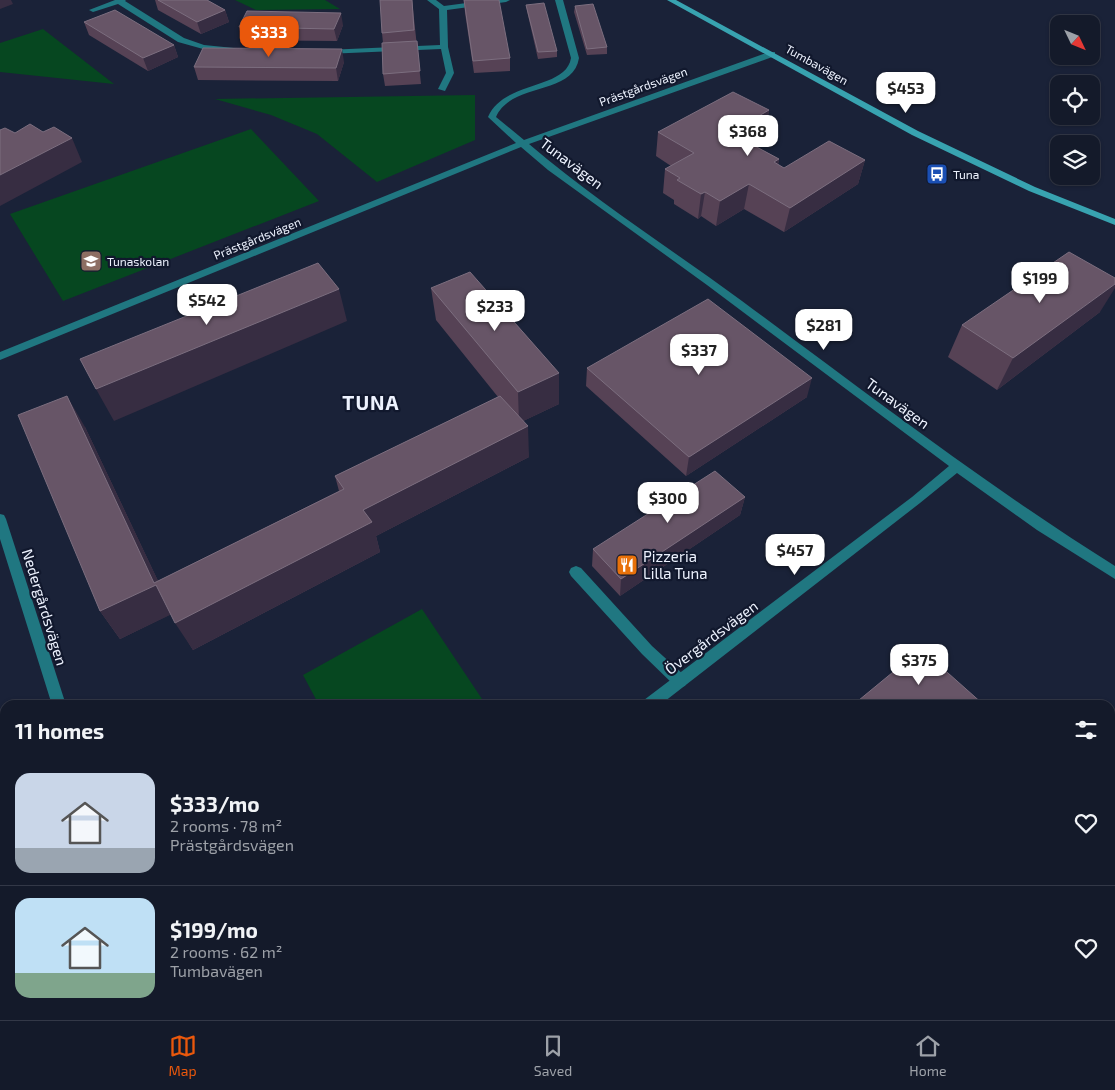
<!DOCTYPE html>
<html lang="en">
<head>
<meta charset="utf-8">
<style>
	body { margin:0; font-family:"Exo 2",sans-serif; background:#212736; color:#f1f3f6; height:100vh; display:flex; flex-direction:column; font-size:19px; white-space:nowrap }
	* { box-sizing:border-box; margin:0 }
	p { font-size:16px; color:#9da1a8 }
	.icon { flex:none; width:28px; height:28px; fill:none; stroke:currentColor; stroke-width:2; stroke-linecap:round; stroke-linejoin:round }
	.map { position:relative; flex:1; overflow:hidden }
	.sheet { position:absolute; left:0px; top:700px; width:1115px; height:320px; display:flex; flex-direction:column; background:#141a2a; border-radius:15px 15px 0 0; box-shadow:0 1px 4px #0004,0 0 0 1px #333847 }
	.sheet>* { flex:none }
	.needle { width:32px; rotate:133deg }
	.fabs { position:absolute; left:1050px; top:15px; display:grid; gap:10px }
	.fabs a { display:grid; place-items:center; width:50px; height:50px; border-radius:10px; background:#141a2a; box-shadow:0 1px 4px #0004,0 0 0 1px #333847; font-size:25px }
	.price { position:absolute; translate:-50% -42px; padding:0 11px; border-radius:10px; background:#fff; color:#222; font-size:16px; line-height:32px; filter:drop-shadow(0 1px 2px #0008) }
	.price::after { content:''; position:absolute; left:50%; top:30px; width:15px; height:11px; margin-left:-8px; background:inherit; clip-path:polygon(0 0,100% 0,50% 100%) }
	.price.selected { background:#ea580c; color:#fff }
	ul { padding:0; list-style:none }
	li { display:flex; align-items:center; gap:15px; height:125px; padding:0 15px }
	li+li { border-top:1px solid #333847 }
	li span { display:grid; place-items:center; flex:none; width:140px; height:100px; border-radius:15px; color:#555 }
	li>.icon { margin-inline-start:auto }
	span .icon { width:60px; height:60px; fill:#fffc; stroke-width:1 }
	li b { font-size:21px }
	h2 { display:flex; justify-content:space-between; align-items:center; height:60px; padding:0 15px; font-size:21px }
	.menu { display:flex; justify-content:space-around; align-items:center; height:70px; border-top:1px solid #333847; background:#141a2a; font-size:14px; color:#9da1a8 }
	.menu a { display:grid; justify-items:center; gap:2px }
	.menu .selected { color:#ea580c }
	.map>svg:first-child { display:block }
</style>
</head>
<body>
<div class="map">
<svg width="1115" height="1020" viewBox="0 0 1115 1020">
	<rect width="100%" height="100%" fill="#1a2238"/>
	<path fill="#064720" d="M235,0H325L340,9L256,10Z
		M43,29L114,84L0,72V43Z
		M475,95V140L377,182L317,134L271,115L215,99Z
		M251,129L319,201L63,301L10,214Z
		M422,609L486,705H319L303,675Z
		M1110,955L1115,956V1020H740L749,1015H1110Z"/>
	<g fill="none" stroke-linecap="round" stroke-linejoin="round">
		<path fill="#207781" fill-rule="evenodd" d="M115,0H126L125,1L184,38L204,45L234,48L238,50L234,52L203,49L178,42L118,4L93,12L89,10Z
			M427,0H436L444,6L489,0H510L506,2L447,10L448,47L454,73L445,91L438,89L446,73L441,49L326,54L322,52L326,50L440,45L439,9Z
			M576,566L581,568L652,646L685,676L687,681L685,686L680,687L675,686L642,654L571,576L569,572L571,568Z
			M16,1015H49L51,1020H14Z"/>
		<path fill="#207781" fill-rule="evenodd" d="M555,0H563L579,58C573,96 511,82 496,117L524,140L769,52H775V56L529,144C596,201 671,249 742,301C865,392 986,485 1115,566V579L1037,530L957,473L920,503L660,705H642L644,700L912,497L949,466L707,285L548,170L521,147L0,360V352L516,143L488,117C504,80 566,90 571,58Z
			M0,514L4,515L6,519L66,705H52L0,539Z"/>
		<path fill="#38a3b0" fill-rule="evenodd" d="M667,0H676L918,131L1035,187L1115,219V225L1029,191L912,135Z"/>
	</g>
	<path fill="#564255" d="M155,0H207L225,10L229,22L201,34L158,10Z
		M412,0L421,84L385,86L383,74V43L382,33Z
		M464,0L510,58V71L474,73L465,13Z
		M526,5L557,51V57L538,59L527,11Z
		M575,6L607,47V54L587,55L574,12Z
		M84,22L174,45L178,57L148,71L89,35Z
		M343,25L337,41L242,40L239,27Z
		M344,62L338,81L198,80L194,67Z
		M769,110L765,134L750,143L779,159L778,165L784,168L865,160L858,184L784,232L744,209L716,226L701,216L698,219L674,204V200L663,193L665,169L671,166L656,156L658,132Z
		M431,288L559,404L523,421L529,457L376,536L380,552L193,650L171,614L120,639L100,611L85,427L158,581L339,491L335,476L498,397L436,320Z
		M1100,312L997,390L948,357L962,325Z
		M587,368L807,397L686,476L586,386Z
		M745,497L740,515L620,596L592,566L593,549Z"/>
	<path fill="#372d42" d="M0,0H11L13,4L0,9Z
		M225,10L229,22L201,34L197,22Z
		M341,13L343,25L337,41L334,29Z
		M174,45L178,57L148,71L143,58Z
		M342,49L344,62L338,81L336,68Z
		M769,110L765,134L721,160L725,136Z
		M72,138L82,162L0,206V175Z
		M779,159L774,183V162Z
		M865,160L858,184L784,232L790,208Z
		M749,184L744,209L716,226L720,201Z
		M705,192L701,216L698,219L701,194Z
		M1115,284V288L1100,312L997,390L1013,358Z
		M339,289L347,321L114,421L96,389Z
		M559,373V404L519,423L518,392Z
		M812,378L807,397L686,476L689,457Z
		M67,396L85,427L170,606L174,613L120,639L100,611Z
		M528,426L529,457L376,536L380,552L193,650L175,623L363,510Z
		M745,497L740,515L620,596L621,579Z
		M231,1015H244L247,1020H234Z"/>
	<path fill="#675567" stroke="#7c6e7f" d="M158,0H207L225,10L197,22Z
		M380,0H412L414,30L382,33Z
		M464,0H499L510,58L473,61Z
		M544,3L557,51L538,52L526,5Z
		M593,4L607,47L587,49L575,6Z
		M115,10L174,45L143,58L84,22Z
		M247,11L341,13L334,29L239,27Z
		M417,41L420,71L383,74L382,43Z
		M203,48L342,49L336,68L194,67Z
		M733,92L769,110L725,136L731,139L736,136L779,159L774,162L784,168L829,141L865,160L790,208L749,184L720,201L705,192L701,194L677,180L680,178L665,169L694,153L658,132Z
		M30,124L43,132L54,127L72,138L0,175V130L5,128L15,133Z
		M1069,252L1115,278V284L1013,358L962,325Z
		M318,263L339,289L96,389L80,359Z
		M470,272L559,373L518,392L431,288Z
		M708,299L812,378L689,457L587,368Z
		M67,396L154,583L344,489L335,476L500,396L528,426L363,510L372,522L175,623L156,585L100,611L18,415Z
		M715,471L745,497L621,579L593,549Z
		M921,649L984,705H853Z
		M66,1015H231L234,1020H60V1019Z"/>
	<defs>
		<g id="bus-square" transform="scale(1.125)"><rect x="-9" y="-9" width="18" height="18" rx="4" fill="#1a4fb4" stroke="#11182d"/><path d="M-5-6H5V4H4V6H2V4H-2V6H-4V4H-5ZM-3.5-4V0h7V-4ZM-3.5 1.2v1.5H-2V1.2ZM2 1.2v1.5H3.5V1.2Z" fill="#fff"/></g>
		<g id="school-square" transform="scale(1.125)"><rect x="-9" y="-9" width="18" height="18" rx="4" fill="#8d6e63" stroke="#11182d"/><path d="M0-5L7-2L0 1L-7-2ZM-4 1L0 2.5L4 1V4Q0 6-4 4Z" fill="#fff"/></g>
		<g id="restaurant-square" transform="scale(1.125)"><rect x="-9" y="-9" width="18" height="18" rx="4" fill="#e8710a" stroke="#11182d"/><path d="M-5-6h1v4h1v-4h1v4h1v-4h1v5L-1.5 .5V6h-2V.5L-5-1ZM5-6V6H3V1.5H1.5Q1.5-4 5-6Z" fill="#fff"/></g>
	</defs>
	<g fill-rule="evenodd">
		<use href="#bus-square" x="937" y="174"/>
		<use href="#school-square" x="91" y="261"/>
		<use href="#restaurant-square" x="627" y="565"/>
	</g>
	<g text-anchor="middle" dominant-baseline="central" stroke-width="4.5" stroke-linejoin="round" paint-order="stroke">
		<g font-size="12" fill="#edf2fe" stroke="#11182d">
			<text transform="translate(817 64) rotate(29)">Tumbavägen</text>
			<text transform="translate(643 86) rotate(-20)">Prästgårdsvägen</text>
			<text transform="translate(257 238) rotate(-22)">Prästgårdsvägen</text>
		</g>
		<g font-size="12" fill="#edf2fe" stroke="#11182d" text-anchor="start">
			<text x="953" y="174">Tuna</text>
			<text x="107" y="261">Tunaskolan</text>
		</g>
		<g font-size="15" fill="#edf2fe" stroke="#11182d">
			<text transform="translate(572 163) rotate(37)">Tunavägen</text>
			<text transform="translate(898 403) rotate(36)">Tunavägen</text>
			<text transform="translate(45 607) rotate(73)">Nedergårdsvägen</text>
			<text transform="translate(711 637) rotate(-37)">Övergårdsvägen</text>
		</g>
		<g font-size="15" fill="#edf2fe" stroke="#11182d" text-anchor="start">
			<text x="643" y="556">Pizzeria<tspan x="643" dy="17">Lilla Tuna</tspan></text>
		</g>
		<g font-size="20" font-weight="bold" letter-spacing="1" fill="#edf2fe" stroke="#11182d">
			<text x="371" y="402">TUNA</text>
		</g>
	</g>
</svg>
<div class="fabs">
<a><svg class="needle" viewBox="-14 -14 28 28"><path d="M0-13l5 13h-10z" fill="#e53935"/><path d="M0 13l5-13h-10z" fill="#9da1a8"/></svg></a>
<a><svg class="icon" aria-label="locate" viewBox="0 0 24 24"><circle cx="12" cy="12" r="6"/><path d="M12 2v4M12 18v4M2 12h4M18 12h4"/></svg></a>
<a><svg class="icon" aria-label="layers" viewBox="0 0 24 24"><path d="M12 4l9 5-9 5-9-5zM3 14l9 5 9-5"/></svg></a>
</div>
<b class="price selected" style="left:269px;top:58px">$333</b>
<b class="price" style="left:906px;top:114px">$453</b>
<b class="price" style="left:748px;top:157px">$368</b>
<b class="price" style="left:1040px;top:304px">$199</b>
<b class="price" style="left:207px;top:326px">$542</b>
<b class="price" style="left:495px;top:332px">$233</b>
<b class="price" style="left:824px;top:351px">$281</b>
<b class="price" style="left:699px;top:376px">$337</b>
<b class="price" style="left:668px;top:524px">$300</b>
<b class="price" style="left:795px;top:576px">$457</b>
<b class="price" style="left:919px;top:686px">$375</b>
<section class="sheet">
<h2>11 homes<svg class="icon" aria-label="filters" viewBox="0 0 24 24"><path d="M4 7h16M4 17h16"/><circle cx="9" cy="7" r="2"/><circle cx="15" cy="17" r="2"/></svg></h2>
<ul>
<li><span style="background:linear-gradient(#c9d6e8 75%,#9aa5b1 0)"><svg class="icon" aria-label="home" viewBox="0 0 24 24"><path d="M3 11l9-7 9 7M6 9v11h12V9"/></svg></span><div><b>$333/mo</b><p>2 rooms · 78 m²</p><p>Prästgårdsvägen</p></div><svg class="icon" aria-label="heart" viewBox="0 0 24 24"><path d="M12 20l-8-8c-3-5 5-10 8-4 3-6 11-1 8 4z"/></svg></li>
<li><span style="background:linear-gradient(#bfe0f5 75%,#7fa58c 0)"><svg class="icon" aria-label="home" viewBox="0 0 24 24"><path d="M3 11l9-7 9 7M6 9v11h12V9"/></svg></span><div><b>$199/mo</b><p>2 rooms · 62 m²</p><p>Tumbavägen</p></div><svg class="icon" aria-label="heart" viewBox="0 0 24 24"><path d="M12 20l-8-8c-3-5 5-10 8-4 3-6 11-1 8 4z"/></svg></li>
</ul>
</section>
</div>
<nav class="menu">
<a class="selected"><svg class="icon" aria-label="map" viewBox="0 0 24 24"><path d="M3 6l6-2 6 2 6-2v14l-6 2-6-2-6 2zM9 4v14M15 6v14"/></svg>Map</a>
<a><svg class="icon" aria-label="saved" viewBox="0 0 24 24"><path d="M7 4h10v16l-5-4-5 4z"/></svg>Saved</a>
<a><svg class="icon" aria-label="home" viewBox="0 0 24 24"><path d="M3 11l9-7 9 7M6 9v11h12V9"/></svg>Home</a>
</nav>
</body>
</html>
